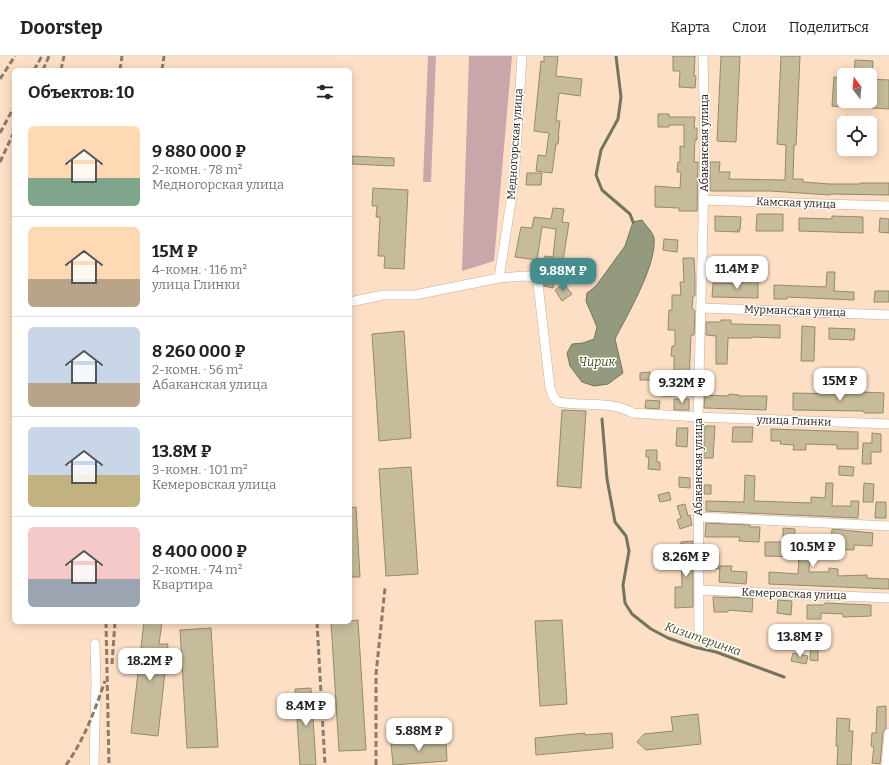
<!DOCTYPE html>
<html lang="ru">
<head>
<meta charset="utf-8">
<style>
	body { margin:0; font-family:Bitter,serif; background:#f2f2f2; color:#222; height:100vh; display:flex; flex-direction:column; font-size:15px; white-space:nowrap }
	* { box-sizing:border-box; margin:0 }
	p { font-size:13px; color:#767676 }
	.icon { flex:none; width:22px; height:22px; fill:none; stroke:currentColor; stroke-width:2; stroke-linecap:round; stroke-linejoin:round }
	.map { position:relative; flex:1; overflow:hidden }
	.panel { position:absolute; left:12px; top:12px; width:340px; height:556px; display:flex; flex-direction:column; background:#fff; border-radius:6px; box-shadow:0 2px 10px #0003 }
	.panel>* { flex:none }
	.needle { width:26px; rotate:344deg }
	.buttons { position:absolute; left:837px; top:12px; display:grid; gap:8px }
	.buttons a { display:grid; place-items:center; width:40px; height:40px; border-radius:6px; background:#fff; box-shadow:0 2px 10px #0003; font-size:20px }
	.price { position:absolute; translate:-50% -34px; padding:0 9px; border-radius:8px; background:#fff; color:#222; font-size:13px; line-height:26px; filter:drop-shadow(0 1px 2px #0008) }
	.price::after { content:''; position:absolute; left:50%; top:24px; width:12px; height:9px; margin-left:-6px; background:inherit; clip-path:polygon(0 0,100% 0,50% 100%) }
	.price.active { background:#448c8e; color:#fff }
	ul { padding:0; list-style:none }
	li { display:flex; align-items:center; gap:12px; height:100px; padding:0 16px }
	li+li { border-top:1px solid #e0e0e0 }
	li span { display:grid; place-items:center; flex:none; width:112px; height:80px; border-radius:6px; color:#555 }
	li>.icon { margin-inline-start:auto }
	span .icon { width:48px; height:48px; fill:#fffc; stroke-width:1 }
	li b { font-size:17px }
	h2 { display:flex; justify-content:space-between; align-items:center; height:48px; padding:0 16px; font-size:17px }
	header { display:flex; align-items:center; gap:24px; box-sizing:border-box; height:56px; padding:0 20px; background:#fff; border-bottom:1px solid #e0e0e0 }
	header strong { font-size:19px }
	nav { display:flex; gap:22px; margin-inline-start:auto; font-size:14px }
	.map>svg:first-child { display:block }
</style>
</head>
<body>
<header>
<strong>Doorstep</strong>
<nav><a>Карта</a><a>Слои</a><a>Поделиться</a></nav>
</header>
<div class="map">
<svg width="889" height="709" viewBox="0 0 889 709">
	<rect width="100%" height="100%" fill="#fcdfc5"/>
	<path fill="#c9a6a9" d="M428,0H436L431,126H423Z
		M469,0H512L494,205L462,215Z"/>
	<path fill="#949a7d" stroke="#74755e" d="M642,164C645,169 653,176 654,182C657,209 627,259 615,283L623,317L608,328L594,330L582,326L570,310L567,297L572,288L583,287L594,283L597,271L586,245L587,237L596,230L625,190L633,166Z"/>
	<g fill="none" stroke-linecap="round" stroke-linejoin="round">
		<path stroke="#74755e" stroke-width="3" d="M616,0L621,41L618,63L601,94L596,119L602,134L630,158L633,166
			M602,363L607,423L615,466L626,480L629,495L623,529L625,547L632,558L651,573L668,582L694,591L716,596L784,621"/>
	</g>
	<path fill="#c6bb9a" stroke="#958a6b" d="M544,0H558L556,20L582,23L580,40L559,37L556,65H560L558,81H559L558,88H556L552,117L536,115L538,99L546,100L549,77L534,75L541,5L544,6Z
		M673,0H695L694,20H696L695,32L679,31L680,15H673Z
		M721,0H740L736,86L717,85Z
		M781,0H800L796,89H794L793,123H803V126L830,128H860V127H889V139L830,138V139L770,135H710V106H720L719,116H730L729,123L785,124L786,89L777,88Z
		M855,4L873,5L872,19H854Z
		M834,21L844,22V51L832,50Z
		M870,23L889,24V53L872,52V34H870Z
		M658,58H669V61H695L694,72H697V84L695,83L694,106H698L697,155H679V152L655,151V130L680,132L681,116H677L678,106H680V90L684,91V69H669V71H658Z
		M352,100L394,102V110L352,108Z
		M527,117H542L541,129H526Z
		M373,132L408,134L404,213L384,212L385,200H378L380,161H376L377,150H372Z
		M553,152L564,153L562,166L569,167L562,211L551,209L555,216L553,232L544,230L543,222L545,200L553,201L556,173L542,171L537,204L515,201L521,171L532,172L534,161L551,163Z
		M757,158H783V175H756Z
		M715,160L741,161L740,174H737L740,176L715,175Z
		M832,160L863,161V177L799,175V162L832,163Z
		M880,162L889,163V177L879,176Z
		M664,183L678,184L677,196L663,194Z
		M683,202H694L695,220V240H693L692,252L695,255L694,279H691L689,326H674V300H671L672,290H675V274H668L669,254H672V239H681L680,226H684Z
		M827,216H835L834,235L854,236V244L787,241V243H774V229L826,231Z
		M748,221L758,222V242L712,241L713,227L740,228L748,224Z
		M564,228L572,238L562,245L555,234Z
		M875,235H889V246H874Z
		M721,264H731V268L780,269V282L752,281V282H728L727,308H716V280L706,279V266H721Z
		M802,270L815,271L814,305H801Z
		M829,272L855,273L854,284L829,283Z
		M404,275L411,382L379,385L372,278Z
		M650,316V324H640V317Z
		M661,331H675V340H662Z
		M839,335L884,337L883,357H864V355L793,354V337L839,338Z
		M729,338L739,339V340H767L766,354L704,352L705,339L729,340Z
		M674,343H689V354H674Z
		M646,344L660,345L659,353L645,352Z
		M562,354L586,355L581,432L557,430Z
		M704,370H715L713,402H704V373H706Z
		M733,371H753L752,386H732Z
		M677,372H688L687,391L676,390Z
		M771,373L858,376V393H837V389L806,388V394H793L794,389L780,388L781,385H771Z
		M872,377L881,378V396H871V408H862L863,387H872Z
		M646,394H657V406H660V414L648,413L649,401H646Z
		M839,410L854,411L853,420L839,419Z
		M411,411L418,518L386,520L379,413Z
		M745,419L755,420L754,445L811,447V441L825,442L826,427H833L832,450H851V445H859L858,462L706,455V445L744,446Z
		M679,421L690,422V432L679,431Z
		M864,427L874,428L873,446H863Z
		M704,429H711V438H704Z
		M669,436L671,444L660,446L658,439Z
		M876,446H886V462H875Z
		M685,448L688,460L690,459L692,469L680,473L677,464L681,462L677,450Z
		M356,451L360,521H350V452Z
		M706,467L750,469V471H760L759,486L739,485L740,481H705Z
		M783,472L795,473L794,486L810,487L809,516H829V512L838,513V520L867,519V522L889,523V533L769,528V516L798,518L799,501L765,500V486H783Z
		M832,473L873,477L872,490L854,489V494L831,493Z
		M693,485V551L675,552V531H682L681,486Z
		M705,497L719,498V513L710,512V510L705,509Z
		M720,510H732L731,515L747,516L746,528L719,526Z
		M713,541L753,542L752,556L728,554V556H714Z
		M778,544L792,545L791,559L777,557Z
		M825,547L871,549V560L843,561V558L821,557V563H807V549H824Z
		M358,564L366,694L339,695L331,566H350V565Z
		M562,564L567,648L540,650L535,565Z
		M144,566H162L159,588H168L158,680L131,677Z
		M211,572L218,691L187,692L180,574Z
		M811,584H818V605L810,604Z
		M793,597L808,600L806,608L791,605Z
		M311,632L316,709H300L295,633Z
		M886,650V672L883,676L880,708L872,707L874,691L871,690L872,677H876L877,651Z
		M698,658L701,688L646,694L637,686L644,678L673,675L671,661Z
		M837,662L850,663L849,675H853L851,709H837L838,690H836Z
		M585,677V679L612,677L613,692L536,699L535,682Z
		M446,684L447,705L393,709L391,688Z"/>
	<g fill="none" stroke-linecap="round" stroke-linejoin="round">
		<g stroke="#caaf96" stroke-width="10">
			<path id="minor" d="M703,144L889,150
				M499,222L514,126L522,0
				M350,246L383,239H415L499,222L526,220L536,221L538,228L550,332L554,342L558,346C584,351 610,344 633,357L698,361L889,368
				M702,252L889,259
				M698,461L889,470
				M699,534L889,542
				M699,583L698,361L705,86L703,0
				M94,709L96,626L95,588
				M886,709L889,677"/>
		</g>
		<use href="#minor" stroke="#fff" stroke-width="9"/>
		<path stroke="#8d7a68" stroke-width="3" stroke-dasharray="6 3" stroke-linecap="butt" d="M34,14L42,0
			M43,14L49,0
			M61,14L64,0
			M120,14L122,0
			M162,14L164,0
			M0,23L15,0
			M0,77L14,51
			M0,106L14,76
			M106,566L109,709
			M317,566L325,709
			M112,608L115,566
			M66,709C84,684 95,654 105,625
			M376,709V618L385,532"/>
	</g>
	<g text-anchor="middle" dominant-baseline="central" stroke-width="3" stroke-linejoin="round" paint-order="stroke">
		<g font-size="11" fill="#2a2016" stroke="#fff">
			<text transform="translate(704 87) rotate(-90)">Абаканская улица</text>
			<text transform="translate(515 88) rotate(-86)">Медногорская улица</text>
			<text transform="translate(796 147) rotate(2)">Камская улица</text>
			<text transform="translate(795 255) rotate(2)">Мурманская улица</text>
			<text transform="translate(794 365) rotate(2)">улица Глинки</text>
			<text transform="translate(698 411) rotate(-90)">Абаканская улица</text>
			<text transform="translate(794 538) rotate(2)">Кемеровская улица</text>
		</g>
		<g font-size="12" font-style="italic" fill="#454d1c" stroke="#fff">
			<text x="597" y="306">Чирик</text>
			<text transform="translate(703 583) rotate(19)">Кизитеринка</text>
		</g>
	</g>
</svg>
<div class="buttons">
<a><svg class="needle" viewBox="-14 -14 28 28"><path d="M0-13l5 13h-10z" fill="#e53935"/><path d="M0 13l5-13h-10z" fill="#767676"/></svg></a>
<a><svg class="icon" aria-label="locate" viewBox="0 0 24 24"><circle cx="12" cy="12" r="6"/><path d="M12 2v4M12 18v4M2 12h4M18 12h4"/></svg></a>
</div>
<b class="price" style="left:737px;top:234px">11.4M ₽</b>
<b class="price active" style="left:563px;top:236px">9.88M ₽</b>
<b class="price" style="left:840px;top:346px">15M ₽</b>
<b class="price" style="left:682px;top:348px">9.32M ₽</b>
<b class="price" style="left:813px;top:512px">10.5M ₽</b>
<b class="price" style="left:686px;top:522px">8.26M ₽</b>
<b class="price" style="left:800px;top:602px">13.8M ₽</b>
<b class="price" style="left:150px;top:626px">18.2M ₽</b>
<b class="price" style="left:306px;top:671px">8.4M ₽</b>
<b class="price" style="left:419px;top:696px">5.88M ₽</b>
<section class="panel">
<h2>Объектов: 10<svg class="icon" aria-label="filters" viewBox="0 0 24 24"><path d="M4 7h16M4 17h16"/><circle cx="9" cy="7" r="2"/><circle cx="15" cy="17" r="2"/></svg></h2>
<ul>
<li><span style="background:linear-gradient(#ffd9b3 65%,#7fa58c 0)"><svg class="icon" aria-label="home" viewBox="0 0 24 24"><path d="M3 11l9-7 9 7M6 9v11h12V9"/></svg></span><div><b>9 880 000 ₽</b><p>2-комн. · 78 m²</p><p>Медногорская улица</p></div></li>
<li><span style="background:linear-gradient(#ffd9b3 65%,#b9a48a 0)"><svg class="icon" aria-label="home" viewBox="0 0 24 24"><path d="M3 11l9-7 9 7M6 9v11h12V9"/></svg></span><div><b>15M ₽</b><p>4-комн. · 116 m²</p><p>улица Глинки</p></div></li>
<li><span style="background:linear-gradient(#c9d6e8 70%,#b9a48a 0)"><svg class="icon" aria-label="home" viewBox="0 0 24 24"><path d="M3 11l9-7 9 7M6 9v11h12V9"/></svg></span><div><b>8 260 000 ₽</b><p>2-комн. · 56 m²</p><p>Абаканская улица</p></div></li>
<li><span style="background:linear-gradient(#c9d6e8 60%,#c2b280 0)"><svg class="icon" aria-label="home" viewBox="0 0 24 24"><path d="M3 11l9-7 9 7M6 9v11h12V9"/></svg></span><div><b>13.8M ₽</b><p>3-комн. · 101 m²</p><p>Кемеровская улица</p></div></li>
<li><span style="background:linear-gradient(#f6c9c9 65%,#9aa5b1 0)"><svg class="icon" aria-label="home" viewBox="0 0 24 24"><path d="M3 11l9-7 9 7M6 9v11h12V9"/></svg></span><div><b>8 400 000 ₽</b><p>2-комн. · 74 m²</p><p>Квартира</p></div></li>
</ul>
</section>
</div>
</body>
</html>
